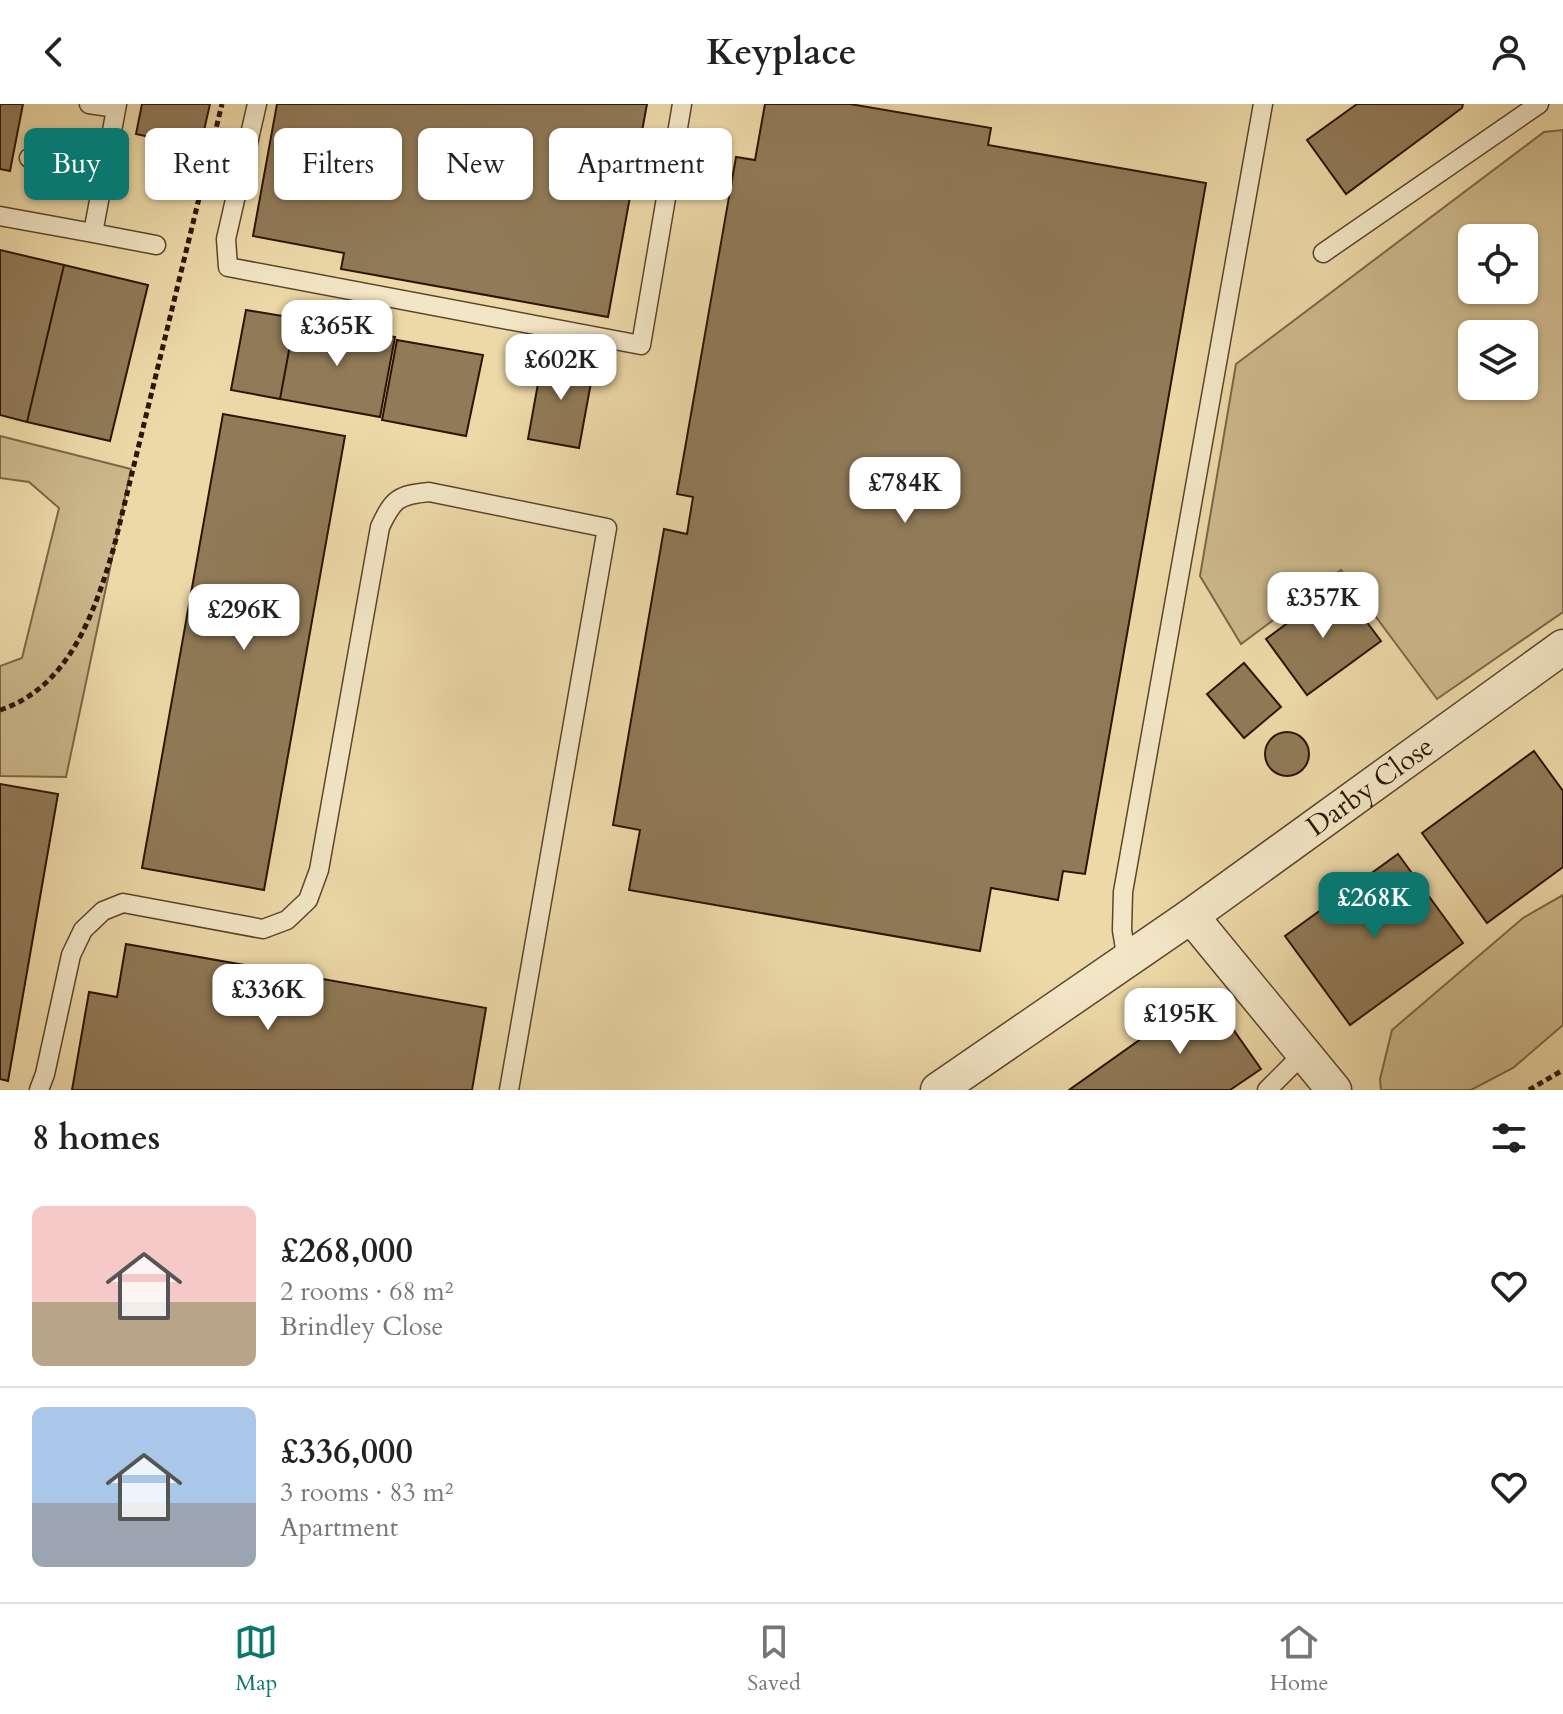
<!DOCTYPE html>
<html lang="en">
<head>
<meta charset="utf-8">
<style>
	body { margin:0; font-family:Cardo,serif; background:#f2f2f2; color:#222; height:100vh; display:flex; flex-direction:column; font-size:30px; white-space:nowrap }
	* { box-sizing:border-box; margin:0 }
	p { font-size:26px; color:#767676 }
	.icon { flex:none; width:44px; height:44px; fill:none; stroke:currentColor; stroke-width:2; stroke-linecap:round; stroke-linejoin:round }
	.map { position:relative; height:986px; overflow:hidden }
	.drawer { display:flex; flex-direction:column; background:#fff; flex:1 }
	.drawer>* { flex:none }
	.top-card { position:absolute; left:24px; top:24px; width:800px; height:72px; display:flex; gap:16px }
	.controls { position:absolute; left:1458px; top:120px; display:grid; gap:16px }
	.controls a { display:grid; place-items:center; width:80px; height:80px; border-radius:12px; background:#fff; box-shadow:0 2px 6px #0004; font-size:40px }
	.price { position:absolute; translate:-50% -68px; padding:0 18px; border-radius:16px; background:#fff; color:#222; font-size:26px; line-height:52px; filter:drop-shadow(0 2px 4px #0008) }
	.price::after { content:''; position:absolute; left:50%; top:48px; width:24px; height:18px; margin-left:-12px; background:inherit; clip-path:polygon(0 0,100% 0,50% 100%) }
	.price.on { background:#0f766e; color:#fff }
	ul { padding:0; list-style:none }
	li { display:flex; align-items:center; gap:24px; height:200px; padding:0 32px }
	li+li { border-top:2px solid #e0e0e0 }
	li span { display:grid; place-items:center; flex:none; width:224px; height:160px; border-radius:12px; color:#555 }
	li>.icon { margin-inline-start:auto }
	span .icon { width:96px; height:96px; fill:#fffc; stroke-width:1 }
	li b { font-size:34px }
	h2 { display:flex; justify-content:space-between; align-items:center; height:96px; padding:0 32px; font-size:34px }
	.chip { padding:0 28px; border-radius:12px; background:#fff; box-shadow:0 2px 6px #0004; font-size:28px; line-height:72px }
	.chip.on { background:#0f766e; color:#fff }
	header { display:flex; justify-content:space-between; align-items:center; height:104px; padding:0 32px; background:#fff; font-size:36px; font-weight:800 }
	.tab-bar { display:flex; justify-content:space-around; align-items:center; height:112px; border-top:2px solid #e0e0e0; background:#fff; font-size:22px; color:#767676 }
	.tab-bar a { display:grid; justify-items:center; gap:4px }
	.tab-bar .on { color:#0f766e }
	.map>svg:first-child { display:block }
</style>
</head>
<body>
<header><svg class="icon" aria-label="back" viewBox="0 0 24 24"><path d="M15 5l-7 7 7 7"/></svg>Keyplace<svg class="icon" aria-label="person" viewBox="0 0 24 24"><circle cx="12" cy="8" r="4"/><path d="M4 21q1-7 8-7t8 7"/></svg></header>
<div class="map">
<svg width="1563" height="986" viewBox="0 0 1563 986">
	<rect width="100%" height="100%" fill="#edd9a8"/>
	<filter id="stains"><feTurbulence type="fractalNoise" baseFrequency=".0025" numOctaves="4"/><feColorMatrix values="0 0 0 0 .2 0 0 0 0 .09 0 0 0 0 .02 0 0 0 .5 -.17"/></filter>
	<radialGradient id="worn" r=".72"><stop offset=".6" stop-color="#630" stop-opacity="0"/><stop offset="1" stop-color="#630" stop-opacity=".3"/></radialGradient>
	<path fill="#ccb88b" stroke="#7c6646" stroke-width="2" fill-rule="evenodd" d="M1563,26V508L1437,595L1341,466L1241,540L1200,472L1236,260L1544,28ZM1524,134V186H1472V134ZM1524,230V282H1472V230Z
		M0,332L131,365L66,673L0,672V562L22,554L59,404L29,378L0,374Z
		M1563,791V921L1513,964L1471,986H1381L1380,975L1392,926L1523,814Z"/>
	<path fill="#907a57" stroke="#2c1400" stroke-width="2" d="M0,0H23L10,67L0,65Z
		M142,0H210L200,44L136,30Z
		M277,0H647L608,213L341,165L344,149L253,132Z
		M765,0H850L991,24L988,41L1206,79L1085,770L1063,767L1058,796L991,784L980,847L629,786L640,726L613,721L664,425L687,430L693,393L677,390L736,53L755,56Z
		M1357,0H1463L1462,4L1346,90L1307,36Z
		M0,146L64,161L27,318L0,311Z
		M64,161L148,181L110,337L27,318Z
		M246,206L295,214L280,295L231,286Z
		M295,214L395,233L380,313L280,295Z
		M397,236L483,251L466,332L382,316Z
		M543,252L594,262L579,344L528,335Z
		M223,310L345,332L264,786L142,764Z
		M1339,481L1381,537L1307,591L1266,535Z
		M1244,559L1281,603L1244,634L1207,590Z
		M1265 650a22 22 0 1 1 44 0a22 22 0 1 1-44 0Z
		M1534,647L1563,687V763L1487,819L1422,729Z
		M0,680L58,690L8,977L0,975Z
		M1398,750L1463,839L1350,921L1285,832Z
		M126,840L486,904L472,986H72L89,888L117,893Z
		M1207,888L1261,965L1230,986H1069Z"/>
	<g fill="none" stroke-linecap="round" stroke-linejoin="round">
		<g stroke="#5c452a" stroke-width="21">
			<path id="lane" d="M89,0L116,4
				M257,0L226,135L228,163L641,241L682,0
				M29,54L105,68
				M0,112L93,129L117,0
				M93,129L156,141
				M1323,149L1539,0
				M1127,857L1122,826L1123,788L1263,0
				M39,986L45,970L71,851L83,826L103,807L123,799L263,825L287,816L308,796L319,766L380,423C393,395 398,391 429,388L607,424L509,986
				M1267,986L1304,949"/>
		</g>
		<g stroke="#5c452a" stroke-width="37">
			<g id="street">
				<path d="M1191,812L1334,986"/>
				<path id="s1" d="M938,986L1191,812L1563,543"/>
			</g>
		</g>
		<path stroke="#2c1400" stroke-width="5" stroke-dasharray="6 4" stroke-linecap="butt" d="M0,606C70,583 95,507 114,443L222,0
			M1529,986L1563,966"/>
		<use href="#lane" stroke="#f3e6c6" stroke-width="18"/>
		<use href="#street" stroke="#f3e6c6" stroke-width="34"/>
	</g>
	<g text-anchor="middle" dominant-baseline="central" stroke-width="7" stroke-linejoin="round" paint-order="stroke">
		<g font-size="28" fill="#2c1400" stroke="#f3e6c6">
			<text stroke="none"><textPath href="#s1" startOffset="528">Darby Close</textPath></text>
		</g>
	</g>
	<rect width="100%" height="100%" filter="url(#stains)"/>
	<rect width="100%" height="100%" fill="url(#worn)"/>
</svg>
<div class="controls">
<a><svg class="icon" aria-label="locate" viewBox="0 0 24 24"><circle cx="12" cy="12" r="6"/><path d="M12 2v4M12 18v4M2 12h4M18 12h4"/></svg></a>
<a><svg class="icon" aria-label="layers" viewBox="0 0 24 24"><path d="M12 4l9 5-9 5-9-5zM3 14l9 5 9-5"/></svg></a>
</div>
<b class="price" style="left:337px;top:264px">£365K</b>
<b class="price" style="left:561px;top:298px">£602K</b>
<b class="price" style="left:905px;top:421px">£784K</b>
<b class="price" style="left:1323px;top:536px">£357K</b>
<b class="price" style="left:244px;top:548px">£296K</b>
<b class="price on" style="left:1374px;top:836px">£268K</b>
<b class="price" style="left:268px;top:928px">£336K</b>
<b class="price" style="left:1180px;top:952px">£195K</b>
<div class="top-card">
<a class="chip on">Buy</a>
<a class="chip">Rent</a>
<a class="chip">Filters</a>
<a class="chip">New</a>
<a class="chip">Apartment</a>
</div>
</div>
<section class="drawer">
<h2>8 homes<svg class="icon" aria-label="filters" viewBox="0 0 24 24"><path d="M4 7h16M4 17h16"/><circle cx="9" cy="7" r="2"/><circle cx="15" cy="17" r="2"/></svg></h2>
<ul>
<li><span style="background:linear-gradient(#f6c9c9 60%,#b9a48a 0)"><svg class="icon" aria-label="home" viewBox="0 0 24 24"><path d="M3 11l9-7 9 7M6 9v11h12V9"/></svg></span><div><b>£268,000</b><p>2 rooms · 68 m²</p><p>Brindley Close</p></div><svg class="icon" aria-label="heart" viewBox="0 0 24 24"><path d="M12 20l-8-8c-3-5 5-10 8-4 3-6 11-1 8 4z"/></svg></li>
<li><span style="background:linear-gradient(#a9c7e8 60%,#9aa5b1 0)"><svg class="icon" aria-label="home" viewBox="0 0 24 24"><path d="M3 11l9-7 9 7M6 9v11h12V9"/></svg></span><div><b>£336,000</b><p>3 rooms · 83 m²</p><p>Apartment</p></div><svg class="icon" aria-label="heart" viewBox="0 0 24 24"><path d="M12 20l-8-8c-3-5 5-10 8-4 3-6 11-1 8 4z"/></svg></li>
</ul>
</section>
<nav class="tab-bar">
<a class="on"><svg class="icon" aria-label="map" viewBox="0 0 24 24"><path d="M3 6l6-2 6 2 6-2v14l-6 2-6-2-6 2zM9 4v14M15 6v14"/></svg>Map</a>
<a><svg class="icon" aria-label="saved" viewBox="0 0 24 24"><path d="M7 4h10v16l-5-4-5 4z"/></svg>Saved</a>
<a><svg class="icon" aria-label="home" viewBox="0 0 24 24"><path d="M3 11l9-7 9 7M6 9v11h12V9"/></svg>Home</a>
</nav>
</body>
</html>
